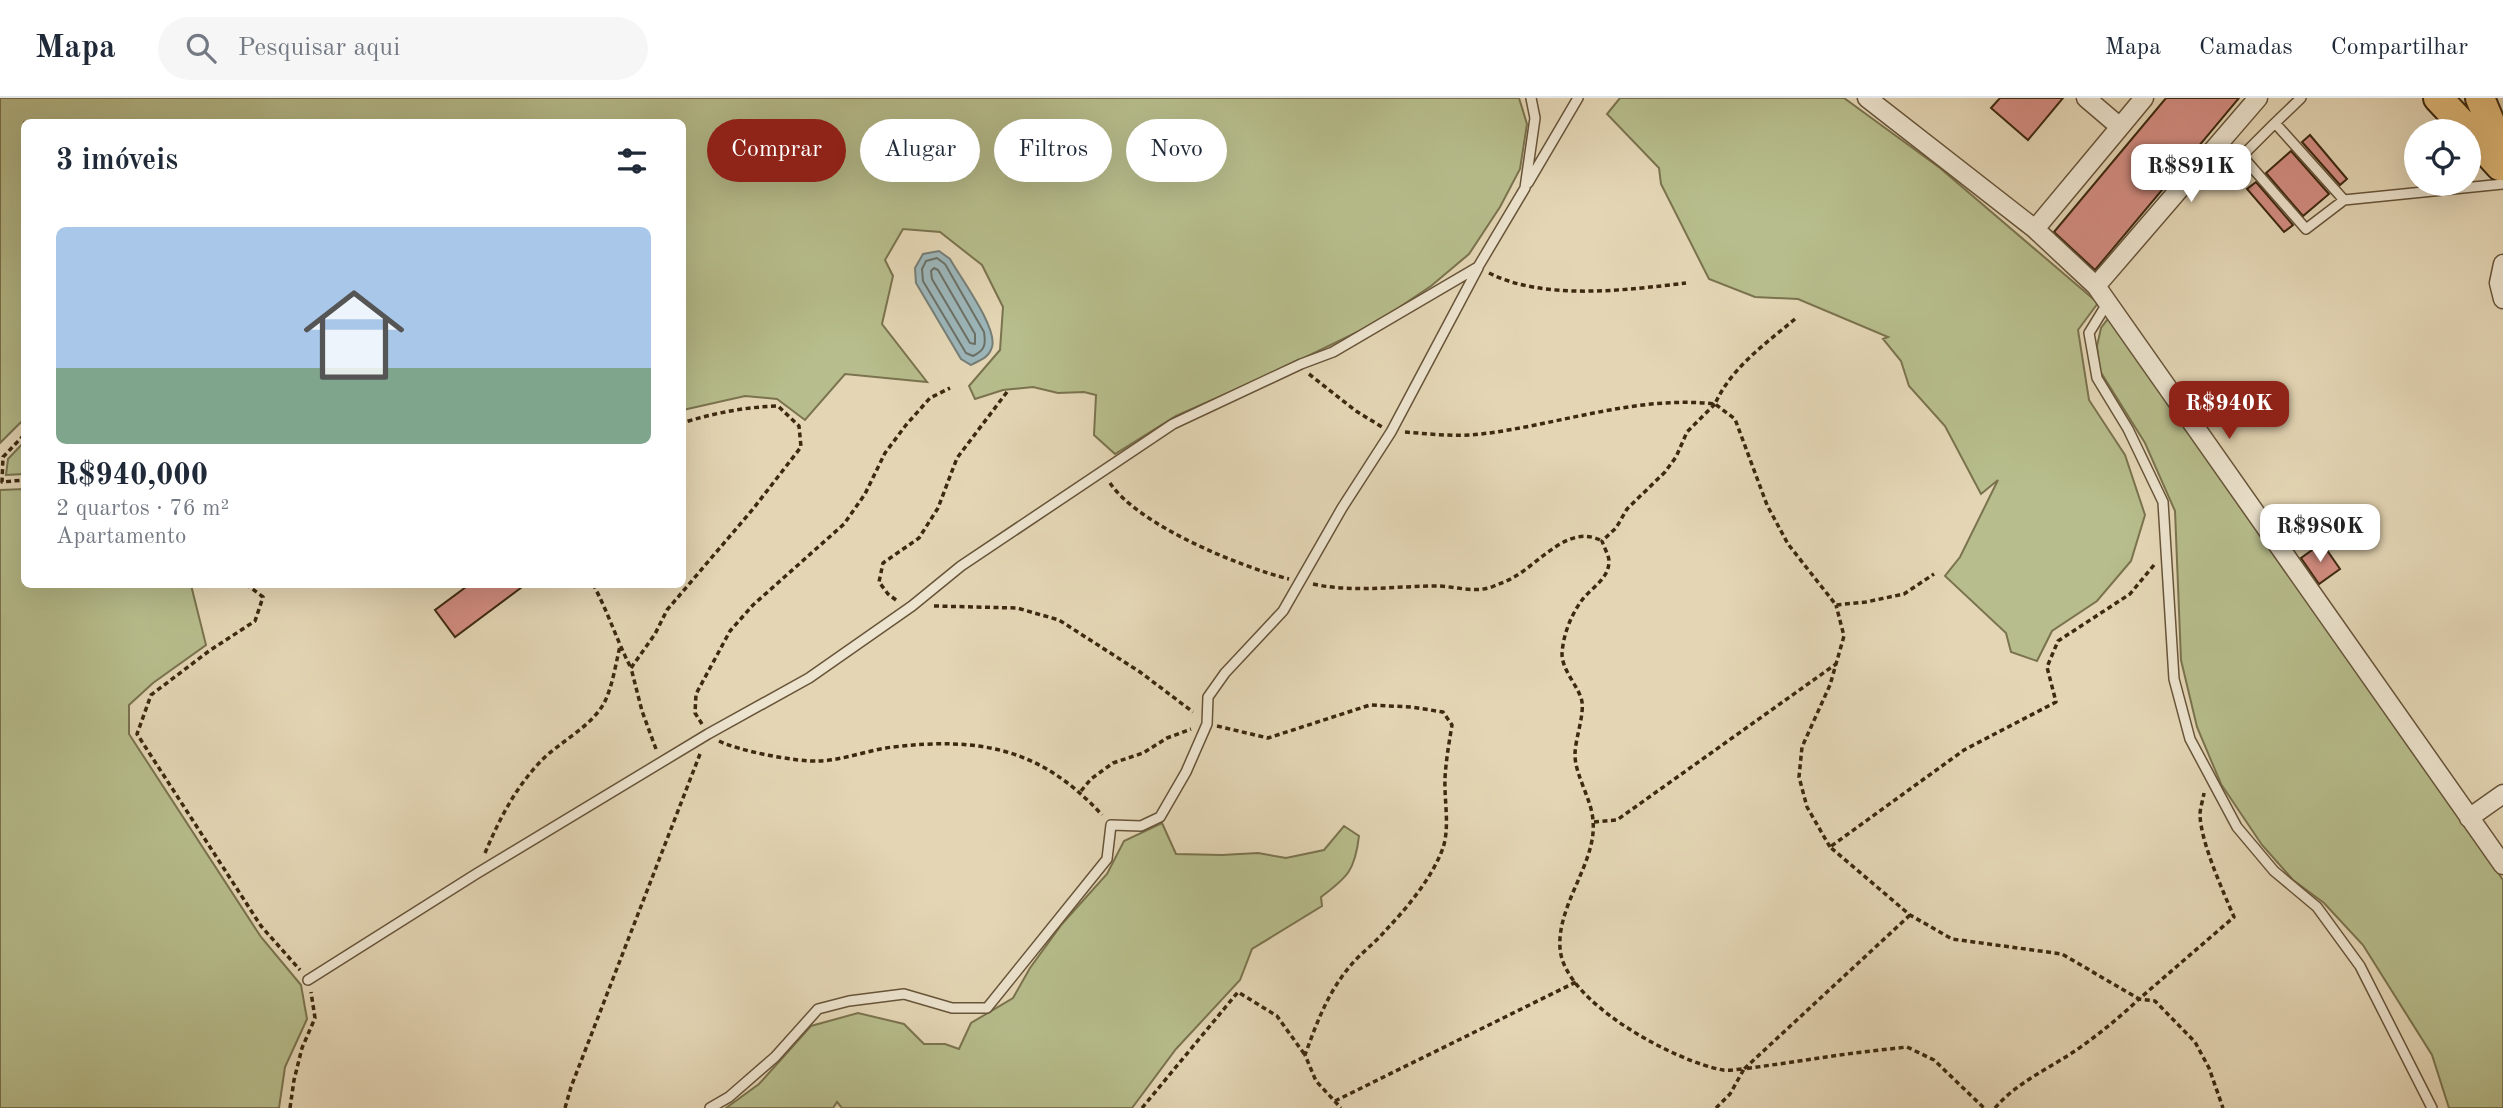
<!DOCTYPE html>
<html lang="pt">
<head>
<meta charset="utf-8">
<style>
	body { margin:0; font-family:"Old Standard TT",serif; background:#f6f6f7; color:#1f2937; height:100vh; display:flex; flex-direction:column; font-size:26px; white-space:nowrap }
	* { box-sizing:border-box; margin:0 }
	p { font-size:23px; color:#747a83 }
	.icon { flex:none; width:38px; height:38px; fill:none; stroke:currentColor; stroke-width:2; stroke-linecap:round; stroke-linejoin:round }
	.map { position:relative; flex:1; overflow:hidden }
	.sheet { position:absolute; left:21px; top:21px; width:665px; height:469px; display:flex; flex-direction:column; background:#fff; border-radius:10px; box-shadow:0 7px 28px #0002 }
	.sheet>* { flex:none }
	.top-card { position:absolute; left:707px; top:21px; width:665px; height:63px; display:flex; gap:14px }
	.buttons { position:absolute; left:2404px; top:21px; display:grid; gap:14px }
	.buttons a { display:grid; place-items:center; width:77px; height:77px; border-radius:50%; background:#fff; box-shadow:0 7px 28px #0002; font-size:35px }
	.price { position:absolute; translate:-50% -60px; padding:0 16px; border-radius:14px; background:#fff; color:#222; font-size:23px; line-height:46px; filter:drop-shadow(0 2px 4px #0008) }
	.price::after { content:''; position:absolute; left:50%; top:42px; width:21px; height:16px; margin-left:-10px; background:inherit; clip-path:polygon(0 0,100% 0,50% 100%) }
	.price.selected { background:#8f2418; color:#fff }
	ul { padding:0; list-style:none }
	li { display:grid; align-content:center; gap:14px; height:371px; padding:0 35px }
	li span { display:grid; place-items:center; height:217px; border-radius:10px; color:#555 }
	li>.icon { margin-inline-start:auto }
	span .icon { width:126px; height:126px; fill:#fffc; stroke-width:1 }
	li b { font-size:30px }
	h2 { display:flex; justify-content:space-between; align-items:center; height:84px; padding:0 35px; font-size:30px }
	.tag { padding:0 24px; border-radius:32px; background:#fff; box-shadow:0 7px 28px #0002; font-size:24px; line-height:63px }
	.tag.selected { background:#8f2418; color:#fff }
	header { display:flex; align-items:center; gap:42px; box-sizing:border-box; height:98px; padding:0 35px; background:#fff; border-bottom:2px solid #e0e1e3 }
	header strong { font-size:33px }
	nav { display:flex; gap:38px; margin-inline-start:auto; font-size:24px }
	.search { width:490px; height:63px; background:#f6f6f7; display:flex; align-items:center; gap:18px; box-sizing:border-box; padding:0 24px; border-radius:38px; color:#747a83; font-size:26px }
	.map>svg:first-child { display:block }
</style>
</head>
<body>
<header>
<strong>Mapa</strong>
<div class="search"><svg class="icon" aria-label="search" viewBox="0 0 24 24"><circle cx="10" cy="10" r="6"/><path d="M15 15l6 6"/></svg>Pesquisar aqui</div>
<nav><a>Mapa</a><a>Camadas</a><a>Compartilhar</a></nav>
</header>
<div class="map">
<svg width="2503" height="1010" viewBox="0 0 2503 1010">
	<rect width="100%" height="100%" fill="#e4d6b5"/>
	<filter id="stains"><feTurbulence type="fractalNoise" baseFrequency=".00286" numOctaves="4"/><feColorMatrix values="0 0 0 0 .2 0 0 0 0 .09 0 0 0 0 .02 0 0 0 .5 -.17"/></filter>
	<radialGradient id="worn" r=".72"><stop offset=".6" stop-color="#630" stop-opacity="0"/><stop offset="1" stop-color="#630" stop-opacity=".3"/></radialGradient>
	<path fill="#b7bd8c" stroke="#7a734e" stroke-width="2" d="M0,0H1519L1527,26L1520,71L1500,109L1469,156L1431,188L1376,225L1275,274L1176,318L1115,356L1094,337L1096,297L1084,294L1058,295L1033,289L1003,292L975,301L969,288L1000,252L1003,209L982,167L940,134L903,131L885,162L893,178L882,226L927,284L845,276L805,322L777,301L745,298L683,312L682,24H24V321L0,345Z
		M1620,0H1844L1940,70L2098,205L2078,232L2089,302L2125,357L2145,417L2131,463L2097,503L2052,533L2037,563L2011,554L2006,535L1945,478L1960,459L1998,382L1981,396L1945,328L1909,288L1901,263L1883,241L1888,239L1798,201L1755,199L1709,181L1661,86L1659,70L1607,16Z
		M2107,222L2114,224L2503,782V1010H2449L2432,957L2363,847L2324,805L2293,782L2262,747L2221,686L2197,629L2181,562L2175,413L2145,345L2100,273L2097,248L2101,230Z
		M24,344V376L6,377L8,361Z
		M24,391V486L191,487L206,547L153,585L129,607V636L261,839L301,887L307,921L285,969L279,1010H0V392Z
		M1162,725L1176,756L1222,757L1258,755L1286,760L1324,752L1344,728L1359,738C1355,772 1348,779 1321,799L1322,808L1252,851L1240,882L1176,951L1132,1010H842L837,1004L833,1010H726L759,986L811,928L858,915L904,926L924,946H945L959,951L971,925L1013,900L1030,870L1062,826L1107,776L1124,743Z"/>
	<path fill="#9cb6ba" stroke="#767e76" stroke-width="2" d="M939,153L950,161C960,179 998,230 992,249C989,260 980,262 971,267L961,261L916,185L915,170L923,156Z"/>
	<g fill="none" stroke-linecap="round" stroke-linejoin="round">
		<path stroke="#6c7065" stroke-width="2" d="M937,160L945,166L984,234C986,247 985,252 973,258L966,255L923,183L922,171L926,163Z
			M934,170L938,172L975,236V246L970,245L932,181L931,173Z"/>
	</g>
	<path fill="#d48d82" stroke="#3d2910" stroke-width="2" d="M2000,0H2063L2028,42L1991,10Z
		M2166,0H2239L2095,172L2054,134Z
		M2310,37L2347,81L2340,87L2302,44Z
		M2291,53L2329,96L2303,118L2266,75Z
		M2256,84L2293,127L2284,134L2247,91Z
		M2322,445L2340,471L2319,486L2301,460Z
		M470,486H526L455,539L435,512Z"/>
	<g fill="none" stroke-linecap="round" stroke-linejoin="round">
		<g stroke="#675439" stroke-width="12">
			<path id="service" d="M2301,0L2275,25L2344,102L2503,86
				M2275,25L2242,58L2306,131L2344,102
				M1528,85L1578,0
				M2108,204L2089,235L2097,280L2128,331L2163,404L2174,581L2190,641L2237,729L2274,773L2317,809L2360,868L2432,1010
				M308,882L476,776L708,636L809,580L912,508L961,468L1173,326L1301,266L1333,254L1478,169L1525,90L1535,20L1531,0
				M710,1010L729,999L775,959L818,911L849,903L904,896L952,910H987L1107,761L1111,727L1141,728L1160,719L1186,674L1207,626L1208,599L1225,575L1283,513L1342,410L1391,334L1478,170"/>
		</g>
		<g stroke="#675439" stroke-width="21">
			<path id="minor" d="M1867,0L2035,131L2096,188L2503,767
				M2086,0L2120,29L2144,0
				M2035,131L2120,29
				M2503,166L2499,185L2503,201
				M2096,188L2258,0
				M2469,720L2503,696"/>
		</g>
		<g stroke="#3d2910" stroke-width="32">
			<path id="primary" d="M2438,0L2469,33
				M2480,0L2503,55
				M2469,34L2500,68"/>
		</g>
		<path stroke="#3d2910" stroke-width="3.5" stroke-dasharray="5 3.5" stroke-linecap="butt" d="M1489,175C1544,203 1627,192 1686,185
			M1795,221C1765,246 1731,270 1715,306L1735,321L1767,407L1788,446L1836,507L1866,504L1904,496L1934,476
			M1309,276L1356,313L1382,329
			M1715,306L1687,334L1676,359L1665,374L1627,411L1616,430L1602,443C1604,449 1609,458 1609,463C1609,481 1592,489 1582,502C1571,517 1563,537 1562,556C1562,573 1580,590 1582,604C1584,619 1575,641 1575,657C1575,677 1592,702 1593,723C1597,764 1557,806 1560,850C1563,904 1676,964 1723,972C1729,973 1737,971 1744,971
			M1405,334C1430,336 1456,339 1481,336C1558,327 1637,297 1715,306
			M24,337L3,359L2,384L24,382
			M1110,385C1138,427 1240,469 1289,481
			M2154,467L2130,496L2058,543L2047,569L2056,604L1964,652L1830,749L1910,817L1952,841L2062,856L2139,901L2234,819C2223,793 2201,745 2200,717C2200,710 2203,702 2204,695
			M246,486L263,499L255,523L209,553L151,597L137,636L261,828L300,872
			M593,486C608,514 617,543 631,570
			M1313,486C1355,495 1394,488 1436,488C1455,488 1476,496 1494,488C1501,485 1508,483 1514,479C1541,464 1569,425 1602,443
			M896,502L888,496L879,484L883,465L919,440L938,410L957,360L1007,294
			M934,508L1017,510L1059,522L1140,574L1193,614
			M702,626L695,615L696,596L730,533L753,507L844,426L865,396L885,355L906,327L930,300L950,290
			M1217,628L1268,640L1370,607L1411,609L1443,614L1452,627C1449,645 1446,662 1445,680C1444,702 1450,728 1443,750C1432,780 1407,810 1385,833C1375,845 1361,855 1351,867C1328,894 1317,924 1305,957L1316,983L1341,1010
			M719,643C739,653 796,664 819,663C844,662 868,652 893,649C980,639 1041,650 1102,717
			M656,651L642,613L631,570L655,536L667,512L753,411L801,349L799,328L778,308C745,309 714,315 682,325
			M1081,693L1091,681L1113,665L1143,655L1167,640L1191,631
			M1594,724L1617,722L1836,566
			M1830,749L1807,709L1799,679L1802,649L1830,587L1844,538L1836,507
			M485,755C499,722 515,690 541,663C559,644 595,627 606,601C613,585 616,565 620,548
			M1910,817L1744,971L1854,955L1907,949L1934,962L1984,1010
			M1335,1003L1576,884
			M290,1010L294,982L302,950L315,920L311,894
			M565,1010L571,989L700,656
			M1142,1010L1238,894L1277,918L1305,957
			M1716,1010L1730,996L1744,971
			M1995,1010C2016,985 2048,971 2075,953C2098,937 2119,920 2139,901L2155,903L2195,944L2209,970L2223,1010"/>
		<use href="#service" stroke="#ede4cf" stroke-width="9"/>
		<use href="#minor" stroke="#ede4cf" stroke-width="18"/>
		<use href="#primary" stroke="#e2bb7a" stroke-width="28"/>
	</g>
	<rect width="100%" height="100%" filter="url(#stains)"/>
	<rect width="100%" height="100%" fill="url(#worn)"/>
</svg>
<div class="buttons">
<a><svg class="icon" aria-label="locate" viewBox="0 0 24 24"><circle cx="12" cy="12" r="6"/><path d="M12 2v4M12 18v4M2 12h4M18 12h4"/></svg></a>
</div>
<b class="price" style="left:2191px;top:106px">R$891K</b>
<b class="price selected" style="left:2229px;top:343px">R$940K</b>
<b class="price" style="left:2320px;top:466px">R$980K</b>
<div class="top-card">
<a class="tag selected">Comprar</a>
<a class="tag">Alugar</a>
<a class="tag">Filtros</a>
<a class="tag">Novo</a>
</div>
<section class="sheet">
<h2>3 imóveis<svg class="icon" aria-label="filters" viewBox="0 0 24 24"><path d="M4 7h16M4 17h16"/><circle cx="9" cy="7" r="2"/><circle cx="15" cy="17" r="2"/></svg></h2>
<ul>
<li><span style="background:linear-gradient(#a9c7e8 65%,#7fa58c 0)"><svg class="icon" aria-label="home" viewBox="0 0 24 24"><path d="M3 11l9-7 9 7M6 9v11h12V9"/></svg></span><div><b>R$940,000</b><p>2 quartos · 76 m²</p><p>Apartamento</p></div></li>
</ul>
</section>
</div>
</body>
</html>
